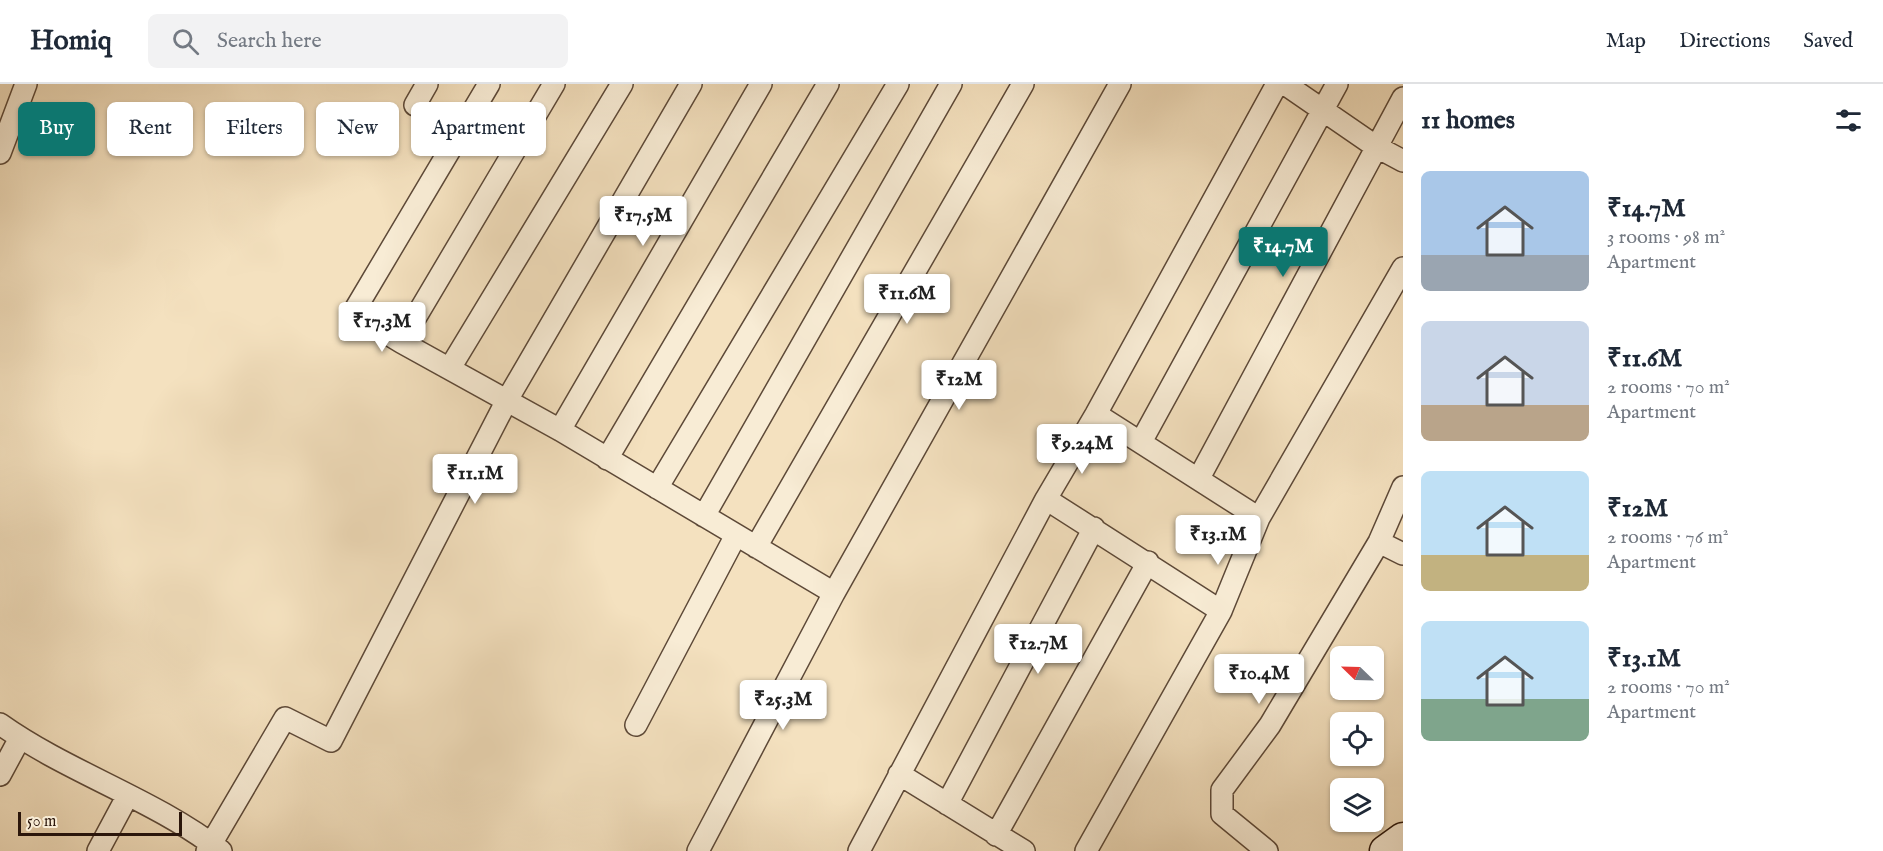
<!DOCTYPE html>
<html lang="en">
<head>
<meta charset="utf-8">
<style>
	body { margin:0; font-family:"IM FELL English",serif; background:#f2f2f3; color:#1f2937; height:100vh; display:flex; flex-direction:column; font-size:22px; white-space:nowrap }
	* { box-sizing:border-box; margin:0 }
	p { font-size:20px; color:#747a83 }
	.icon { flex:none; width:33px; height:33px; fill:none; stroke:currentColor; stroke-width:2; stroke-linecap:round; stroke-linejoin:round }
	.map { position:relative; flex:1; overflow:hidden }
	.drawer { display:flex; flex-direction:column; background:#fff; width:480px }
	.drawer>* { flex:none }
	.banner { position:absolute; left:18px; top:18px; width:570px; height:54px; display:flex; gap:12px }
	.needle { width:39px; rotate:293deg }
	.fabs { position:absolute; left:1330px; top:562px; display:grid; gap:12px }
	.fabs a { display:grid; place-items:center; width:54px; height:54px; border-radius:9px; background:#fff; box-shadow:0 2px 4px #0004; font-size:30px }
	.scale { position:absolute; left:18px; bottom:15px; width:164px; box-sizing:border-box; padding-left:6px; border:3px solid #2b160b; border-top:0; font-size:16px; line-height:21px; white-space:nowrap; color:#2b160b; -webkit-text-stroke:4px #f8ecd5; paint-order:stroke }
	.price { position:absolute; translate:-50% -51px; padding:0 14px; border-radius:6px; background:#fff; color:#222; font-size:20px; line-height:39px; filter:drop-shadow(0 2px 3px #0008) }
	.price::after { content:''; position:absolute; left:50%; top:36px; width:18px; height:14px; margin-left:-9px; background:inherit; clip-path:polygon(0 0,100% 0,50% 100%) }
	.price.active { background:#0f766e; color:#fff }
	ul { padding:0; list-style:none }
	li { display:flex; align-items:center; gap:18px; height:150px; padding:0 18px }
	li span { display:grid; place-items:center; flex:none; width:168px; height:120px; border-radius:9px; color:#555 }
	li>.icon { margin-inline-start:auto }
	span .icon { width:72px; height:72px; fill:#fffc; stroke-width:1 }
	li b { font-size:26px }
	h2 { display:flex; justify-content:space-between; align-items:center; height:72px; padding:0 18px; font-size:26px }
	.pill { padding:0 21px; border-radius:9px; background:#fff; box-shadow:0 2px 4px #0004; font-size:21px; line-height:54px }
	.pill.active { background:#0f766e; color:#fff }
	header { display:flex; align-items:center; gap:36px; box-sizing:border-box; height:84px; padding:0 30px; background:#fff; border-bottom:2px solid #e0e1e3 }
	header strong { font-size:28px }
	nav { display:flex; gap:33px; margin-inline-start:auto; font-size:21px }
	.search { width:420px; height:54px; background:#f2f2f3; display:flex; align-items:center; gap:15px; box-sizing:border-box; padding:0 21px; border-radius:9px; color:#747a83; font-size:22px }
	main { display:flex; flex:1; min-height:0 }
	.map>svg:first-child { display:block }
</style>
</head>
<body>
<header>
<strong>Homiq</strong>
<div class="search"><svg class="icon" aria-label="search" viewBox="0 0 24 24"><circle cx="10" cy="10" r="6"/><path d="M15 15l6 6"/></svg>Search here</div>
<nav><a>Map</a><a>Directions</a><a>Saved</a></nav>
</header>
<main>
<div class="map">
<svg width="1403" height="767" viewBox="0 0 1403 767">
	<rect width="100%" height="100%" fill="#f4e1bf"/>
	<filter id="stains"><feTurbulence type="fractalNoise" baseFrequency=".00333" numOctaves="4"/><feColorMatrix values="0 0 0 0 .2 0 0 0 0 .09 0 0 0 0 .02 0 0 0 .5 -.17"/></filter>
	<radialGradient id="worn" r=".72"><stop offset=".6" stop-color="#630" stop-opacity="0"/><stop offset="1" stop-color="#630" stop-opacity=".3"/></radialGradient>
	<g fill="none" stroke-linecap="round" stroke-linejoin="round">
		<g stroke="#5d4938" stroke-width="24">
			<path id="street" d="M489,0L353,229L401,258L554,0
				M1285,0L1375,62L1403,77
				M415,21L427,0
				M0,69L26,0
				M401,258L560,346L834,509L1120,0
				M450,284L622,0
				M1096,330L1259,434
				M560,346L761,0
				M1141,358L1337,0
				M607,375L828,0
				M1199,394L1403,14
				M657,404L898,0
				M1046,415L1221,527
				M704,432L951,0
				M1379,458L1403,470
				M756,463L1023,0
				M0,640C69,689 154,715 221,767
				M636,641L736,451
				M899,690L1024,767
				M0,691L20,654
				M947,720L1094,444
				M996,751L1148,478
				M98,767L128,711
				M207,767L285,634L331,657L507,316L691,0
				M698,767L834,509
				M859,767L1046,415L1096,330L1277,0
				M1086,767L1221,527L1259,434L1403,184
				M1267,767L1222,730V706L1270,641L1379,458L1403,403"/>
		</g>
		<g stroke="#2b160b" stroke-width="33">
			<path id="secondary" d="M1385,767L1403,754"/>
		</g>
		<use href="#street" stroke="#f8ecd5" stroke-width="21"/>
		<use href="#secondary" stroke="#f8ecd5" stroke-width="30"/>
	</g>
	<rect width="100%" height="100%" filter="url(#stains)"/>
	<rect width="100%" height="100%" fill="url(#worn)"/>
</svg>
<div class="fabs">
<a><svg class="needle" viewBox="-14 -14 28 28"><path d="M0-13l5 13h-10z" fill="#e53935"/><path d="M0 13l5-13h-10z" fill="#747a83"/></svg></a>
<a><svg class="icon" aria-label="locate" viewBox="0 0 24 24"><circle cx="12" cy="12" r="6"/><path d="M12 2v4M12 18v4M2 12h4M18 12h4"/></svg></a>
<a><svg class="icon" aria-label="layers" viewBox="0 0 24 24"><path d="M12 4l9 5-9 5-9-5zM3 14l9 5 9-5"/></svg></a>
</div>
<div class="scale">50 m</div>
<b class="price" style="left:643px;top:163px">₹17.5M</b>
<b class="price active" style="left:1283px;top:194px">₹14.7M</b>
<b class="price" style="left:907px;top:241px">₹11.6M</b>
<b class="price" style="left:382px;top:269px">₹17.3M</b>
<b class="price" style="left:959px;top:327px">₹12M</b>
<b class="price" style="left:1082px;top:391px">₹9.24M</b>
<b class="price" style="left:475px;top:421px">₹11.1M</b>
<b class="price" style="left:1218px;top:482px">₹13.1M</b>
<b class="price" style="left:1038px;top:591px">₹12.7M</b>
<b class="price" style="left:1259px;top:621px">₹10.4M</b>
<b class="price" style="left:783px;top:647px">₹25.3M</b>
<div class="banner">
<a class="pill active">Buy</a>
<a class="pill">Rent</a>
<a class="pill">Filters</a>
<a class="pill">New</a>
<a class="pill">Apartment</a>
</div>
</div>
<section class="drawer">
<h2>11 homes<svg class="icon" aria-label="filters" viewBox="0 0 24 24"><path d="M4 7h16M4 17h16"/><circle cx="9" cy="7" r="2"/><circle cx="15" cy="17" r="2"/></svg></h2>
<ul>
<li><span style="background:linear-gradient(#a9c7e8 70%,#9aa5b1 0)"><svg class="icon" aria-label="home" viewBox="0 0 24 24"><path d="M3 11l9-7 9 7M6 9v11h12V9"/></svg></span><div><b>₹14.7M</b><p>3 rooms · 98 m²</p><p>Apartment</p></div></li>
<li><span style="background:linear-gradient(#c9d6e8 70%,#b9a48a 0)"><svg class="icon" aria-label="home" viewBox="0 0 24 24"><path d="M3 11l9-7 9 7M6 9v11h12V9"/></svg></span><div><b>₹11.6M</b><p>2 rooms · 70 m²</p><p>Apartment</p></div></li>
<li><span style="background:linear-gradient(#bfe0f5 70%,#c2b280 0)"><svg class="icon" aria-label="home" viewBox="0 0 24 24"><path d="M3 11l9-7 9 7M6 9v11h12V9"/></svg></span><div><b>₹12M</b><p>2 rooms · 76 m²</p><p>Apartment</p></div></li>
<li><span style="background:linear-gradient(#bfe0f5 65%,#7fa58c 0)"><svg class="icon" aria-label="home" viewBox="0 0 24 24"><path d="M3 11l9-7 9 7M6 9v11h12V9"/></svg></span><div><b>₹13.1M</b><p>2 rooms · 70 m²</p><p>Apartment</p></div></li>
</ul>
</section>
</main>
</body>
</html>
